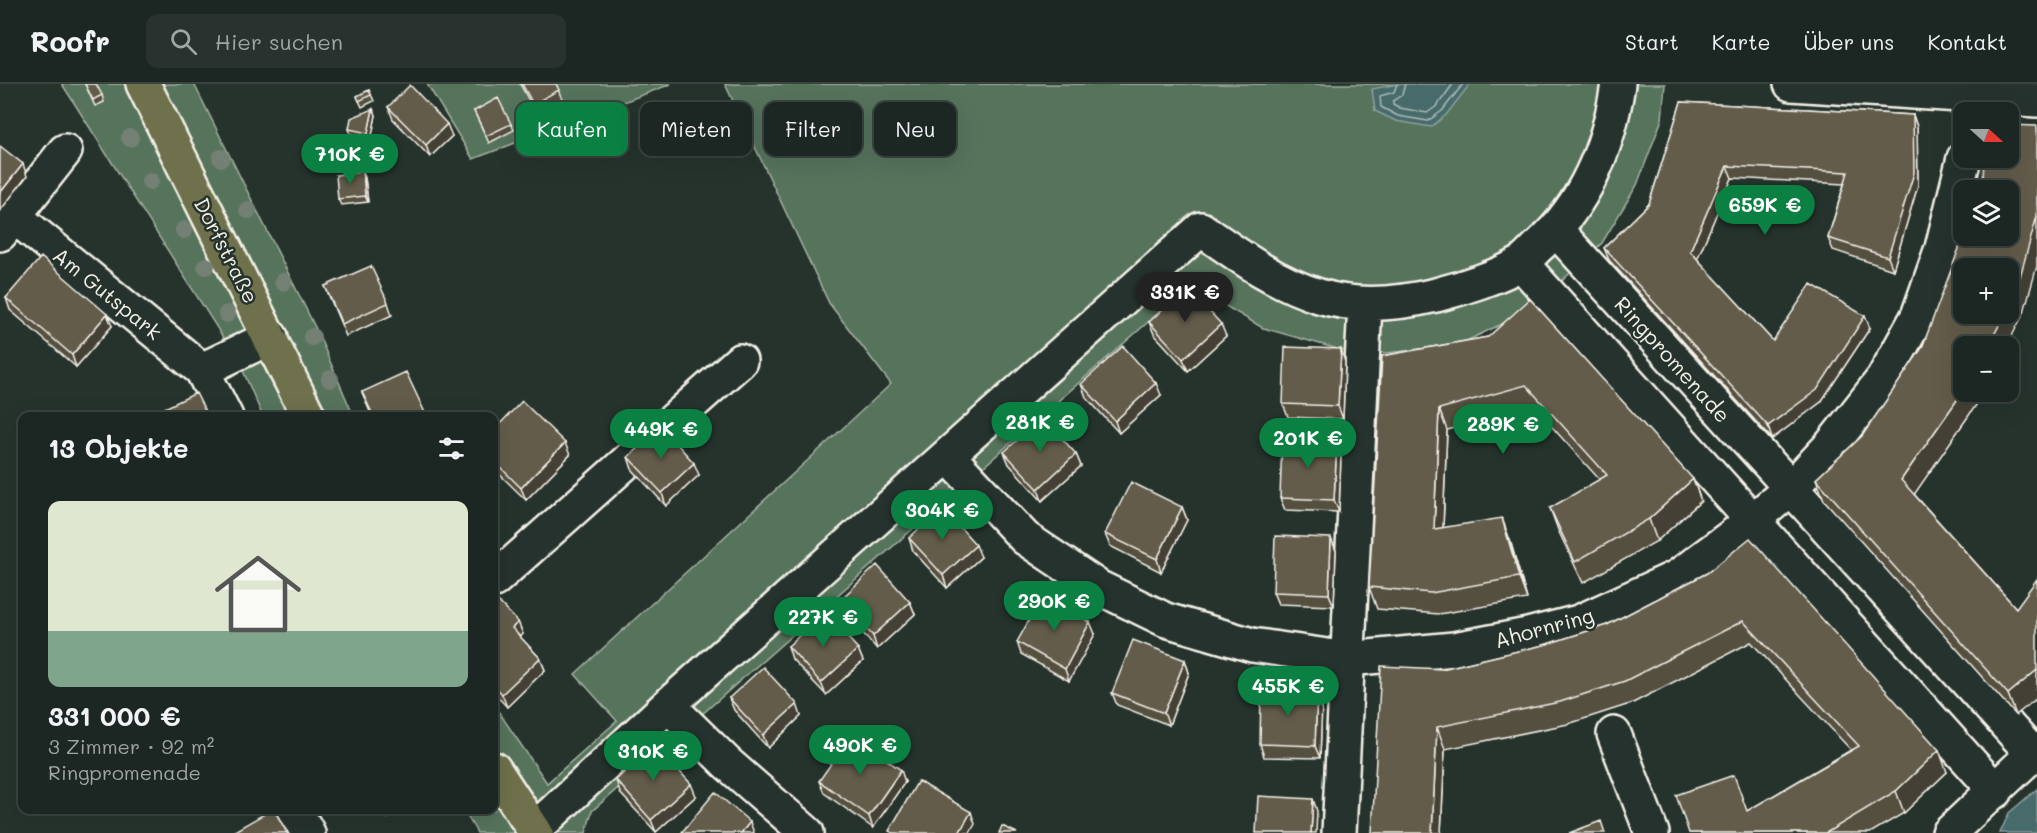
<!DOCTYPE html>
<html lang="de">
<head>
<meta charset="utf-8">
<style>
	body { margin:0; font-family:Mali,sans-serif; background:#29322f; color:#f1f3f6; height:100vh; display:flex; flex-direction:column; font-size:22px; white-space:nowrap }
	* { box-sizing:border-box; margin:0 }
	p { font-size:20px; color:#a0a5a5 }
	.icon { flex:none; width:33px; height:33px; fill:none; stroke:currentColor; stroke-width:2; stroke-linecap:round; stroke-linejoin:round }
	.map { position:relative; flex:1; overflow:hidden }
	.side { position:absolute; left:18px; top:328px; width:480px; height:402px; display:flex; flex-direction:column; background:#1c2622; border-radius:12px; box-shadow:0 6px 24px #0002,0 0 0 2px #3a4340 }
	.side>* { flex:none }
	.guide { position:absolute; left:516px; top:18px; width:570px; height:54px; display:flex; gap:12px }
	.needle { width:39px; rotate:111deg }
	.controls { position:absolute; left:1953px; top:18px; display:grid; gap:12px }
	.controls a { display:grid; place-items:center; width:66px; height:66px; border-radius:12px; background:#1c2622; box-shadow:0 6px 24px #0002,0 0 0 2px #3a4340; font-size:30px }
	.price { position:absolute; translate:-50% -51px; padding:0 14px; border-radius:21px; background:#0b8043; color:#fff; font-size:20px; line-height:39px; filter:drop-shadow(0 2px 3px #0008) }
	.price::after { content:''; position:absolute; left:50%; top:36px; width:18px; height:14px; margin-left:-9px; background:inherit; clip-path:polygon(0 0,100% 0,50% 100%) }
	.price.current { background:#222; color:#fff }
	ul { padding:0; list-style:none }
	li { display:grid; align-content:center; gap:12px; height:318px; padding:0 30px }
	li span { display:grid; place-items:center; height:186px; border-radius:12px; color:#555 }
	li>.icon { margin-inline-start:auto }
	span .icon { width:108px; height:108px; fill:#fffc; stroke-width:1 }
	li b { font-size:26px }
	h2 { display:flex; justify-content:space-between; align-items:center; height:72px; padding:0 30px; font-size:26px }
	.pill { padding:0 21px; border-radius:12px; background:#1c2622; box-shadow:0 6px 24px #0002,0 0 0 2px #3a4340; font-size:21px; line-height:54px }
	.pill.current { background:#0b8043; color:#fff }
	header { display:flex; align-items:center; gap:36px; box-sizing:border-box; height:84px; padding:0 30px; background:#1c2622; border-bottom:2px solid #3a4340 }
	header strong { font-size:28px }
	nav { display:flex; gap:33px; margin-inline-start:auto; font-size:21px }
	.search { width:420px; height:54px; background:#29322f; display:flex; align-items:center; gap:15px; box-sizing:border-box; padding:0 21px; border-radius:12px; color:#a0a5a5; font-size:22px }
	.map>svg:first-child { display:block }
</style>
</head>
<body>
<header>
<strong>Roofr</strong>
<div class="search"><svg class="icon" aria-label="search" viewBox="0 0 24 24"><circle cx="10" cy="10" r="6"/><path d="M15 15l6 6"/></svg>Hier suchen</div>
<nav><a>Start</a><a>Karte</a><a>Über uns</a><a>Kontakt</a></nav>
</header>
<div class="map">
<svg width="2037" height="749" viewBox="0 0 2037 749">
	<rect width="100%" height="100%" fill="#26332d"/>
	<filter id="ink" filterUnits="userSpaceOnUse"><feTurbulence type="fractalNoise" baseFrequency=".0167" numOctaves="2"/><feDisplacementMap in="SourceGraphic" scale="12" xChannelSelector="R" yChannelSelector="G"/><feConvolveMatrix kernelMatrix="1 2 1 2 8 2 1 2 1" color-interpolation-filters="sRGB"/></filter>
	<g filter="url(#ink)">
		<path fill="#56735c" stroke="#a5b2a2" stroke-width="1.5" d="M62,0H194L316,245L354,333H263L240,280Z
			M427,0H671L473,75Z
			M725,0H1665L1662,35L1637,101L1602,159L1531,226L1460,260L1387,269L1345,267L1263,244L1202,208L1180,210L592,727L586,749H477L464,726H494V621L547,699L617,637L575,590L891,300L829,219Z"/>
		<path fill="#466a6b" stroke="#8ca09d" stroke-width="1.5" d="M1398,0H1470L1446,31L1431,43L1396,37L1375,27L1372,5Z
			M2037,705V749H2000L2009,729Z"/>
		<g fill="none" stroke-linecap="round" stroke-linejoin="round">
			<path stroke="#aebbb6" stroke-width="1.5" d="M1397,0L1394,8L1380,12L1381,23L1398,32L1428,37L1442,27L1463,0
				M1405,0L1402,11L1393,17V20L1400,24L1427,29L1437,22L1453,0"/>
			<g stroke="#f4f1e8" stroke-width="38">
				<path id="minor" d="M1791,0L2037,16
					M14,132L202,286L271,253
					M1556,146L2033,670
					M0,150L65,67
					M1521,179L1996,707
					M202,286L226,333
					M948,372L1025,454L1098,503L1166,536L1252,561L1348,575L1454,565L1528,551L1579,538L1677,493L1751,438L1791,404L1832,360L1883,295L1918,232L1942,164L1964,74
					M494,496L740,277
					M668,621L727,679L807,749
					M1614,650L1652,749
					M295,726L308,749
					M534,746L668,621L1201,145C1239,172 1274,198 1319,212C1357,224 1398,220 1436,211C1459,205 1501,192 1521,179C1528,174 1534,166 1541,160C1587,117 1609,62 1618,0
					M1339,749L1365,220
					M1949,749L2037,666"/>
			</g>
			<g stroke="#f4f1e8" stroke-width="38">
				<path id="major" d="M143,0L309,333
					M494,685L536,749"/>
			</g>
			<use href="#minor" stroke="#26332d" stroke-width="33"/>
			<use href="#major" stroke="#6e714b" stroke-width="33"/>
		</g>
		<g fill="#758075">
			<circle cx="130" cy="54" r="9"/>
			<circle cx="221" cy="74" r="9"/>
			<circle cx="150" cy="97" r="9"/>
			<circle cx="248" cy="126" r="9"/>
			<circle cx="184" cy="146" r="9"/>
			<circle cx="206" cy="182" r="9"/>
			<circle cx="283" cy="198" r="9"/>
			<circle cx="227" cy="230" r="9"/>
			<circle cx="312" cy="253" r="9"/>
			<circle cx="330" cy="295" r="9"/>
		</g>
		<path fill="#554f41" stroke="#f4f1e8" stroke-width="1.5" d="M85,0L102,11L104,18L95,22Z
			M520,0H556L563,18L538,33Z
			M369,6L374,17L362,23L357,12Z
			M1681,18L1913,31L1917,43L1918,101L1893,186L1833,166L1828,154L1844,100L1732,94L1697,175L1773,257L1870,244L1821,318L1772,355L1609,176L1604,164L1649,120Z
			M388,23L452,52L430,73L393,35Z
			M373,25L376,31L371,56L351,51L349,45Z
			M474,27L511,40L514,46L489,59Z
			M363,88L365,94L368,118L341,121L338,115Z
			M325,202L388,219L392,231L346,252Z
			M6,214L112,242L76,283L10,226Z
			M2024,228L1964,308H1985L1914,410L2016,524V631L1824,416L1816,395L1862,352L1922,264Z
			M1149,238L1226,252L1188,287L1154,250Z
			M1488,253L1693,395L1701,417L1657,457L1583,499L1558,446L1550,424L1600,396L1534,323L1447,346L1443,444L1510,456L1527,515L1439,530L1377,525L1369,503L1382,272Z
			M1345,278L1343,335L1288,333L1283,320Z
			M1081,300L1161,311L1119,349L1086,313Z
			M362,308L427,333H372Z
			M494,346L570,371L526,416L494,385Z
			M1004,368L1076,370L1081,382L1042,417L1009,380Z
			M1341,370L1339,428L1285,426L1280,414Z
			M628,373L699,391L666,422L632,385Z
			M1182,423L1187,436L1161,488L1110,462L1105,450Z
			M909,454L981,473L947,504L913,467Z
			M1336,467L1334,522L1278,520L1273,508Z
			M1707,489L1947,688L1904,729L1870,749H1689L1747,727L1851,666L1751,558L1633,619L1568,640L1445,665L1441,749H1372L1442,585L1544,561L1607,541Z
			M494,515L518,538L523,550L520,553L540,574L545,586L507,623L494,609Z
			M840,516L910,518L915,530L877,565L844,528Z
			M1095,550L1069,597L1021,570L1017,558Z
			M788,562L858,565L863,577L826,611L792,575Z
			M1185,576L1189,589L1169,641L1117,621L1112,609Z
			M729,614L801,632L768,664L734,626Z
			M1322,619L1320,674L1264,673L1260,660Z
			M616,696L696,712L656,748L620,709Z
			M819,697L905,698L873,744L824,709Z
			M383,726H402L387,734Z"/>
		<path fill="#454035" stroke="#f4f1e8" stroke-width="1.5" d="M373,25L376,31L371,56L368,49Z
			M1913,31L1917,43L1918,101L1893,186L1888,173Z
			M447,40L452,52L430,73L426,61Z
			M23,80L27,92L0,127V109Z
			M1727,82L1732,94L1695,180L1690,167Z
			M363,88L365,94L368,118L365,112Z
			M2037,132V182L2024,228L2007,262H1988L2005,230H2008V222Z
			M107,230L112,242L76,283L72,271Z
			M1865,232L1870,244L1821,318L1772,355L1768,342Z
			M1221,240L1226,252L1188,287L1183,275Z
			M1341,265L1345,278L1343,335L1338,322Z
			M1156,299L1161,311L1119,349L1115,337Z
			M1964,306V308H1985L1909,418L1901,396Z
			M1439,325L1447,346L1442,467L1434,445Z
			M1337,357L1341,370L1339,428L1334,416Z
			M565,359L570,371L526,416L521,404Z
			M1076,370L1081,382L1042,417L1038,405Z
			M694,379L699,391L666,422L662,409Z
			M1693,395L1701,417L1657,457L1649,435Z
			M1182,423L1187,436L1161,488L1157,475Z
			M1502,434L1510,456L1527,515L1519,493Z
			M1331,454L1336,467L1334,522L1329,510Z
			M976,461L981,473L947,504L943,491Z
			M910,518L915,530L877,565L873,552Z
			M518,538L523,550L516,556L512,544Z
			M1090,538L1095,550L1069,597L1065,585Z
			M858,565L863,577L826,611L821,599Z
			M540,574L545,586L507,623L502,610Z
			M1185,576L1189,589L1169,641L1164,629Z
			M2037,586V614L2016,631L2008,610Z
			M1317,606L1322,619L1320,674L1315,662Z
			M797,620L801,632L768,664L763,651Z
			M1437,643L1445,665L1441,749H1432Z
			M1939,666L1947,688L1904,729L1896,707Z
			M901,686L905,698L873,744L869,732Z
			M691,700L696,712L656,748L651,736Z
			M1313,715L1317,727L1316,749H1311Z
			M971,728L975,740L970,749H959Z
			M750,738L754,749H741Z"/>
		<path fill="#635c4c" stroke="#f4f1e8" stroke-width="1.5" d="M85,0H96L102,11L93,16Z
			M522,0H556L559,6L533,20Z
			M410,1L447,40L426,61L388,23Z
			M369,6L371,11L359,17L357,12Z
			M498,14L511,40L486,52L474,27Z
			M1681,18L1913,31L1914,89L1888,173L1828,154L1848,88L1727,82L1690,167L1773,257L1811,200L1865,232L1817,306L1768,342L1604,164L1649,120Z
			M373,25L368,49L349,45L351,34Z
			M2008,41L2037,42V132L2016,207L2008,222V184H1964V230H2005L1988,262H1964V306L1901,396L2016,524L2037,495V586L2008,610L1816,395L1862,352L1922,264L1964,151L2008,152V106H1980L1983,98L1984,74H2008Z
			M0,62L23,80L0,109Z
			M363,88L365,112L338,115L336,91Z
			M41,173L107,230L72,271L6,214Z
			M371,182L388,219L342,240L325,202Z
			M1187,203L1221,240L1183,275L1149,238Z
			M1530,215L1693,395L1649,435L1575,478L1550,424L1607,391L1526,301L1439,325L1434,445L1502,434L1519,493L1431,509L1369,503L1382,272L1488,253Z
			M1123,262L1156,299L1115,337L1081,300Z
			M1285,263L1341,265L1338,322L1283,320Z
			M406,288L427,333H374L362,308Z
			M196,309L208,333H148V332Z
			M522,317L565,359L521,404L494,377V346Z
			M1043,333L1076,370L1038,405L1004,368Z
			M661,342L694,379L662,409L628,373Z
			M1282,355L1337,357L1334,416L1280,414Z
			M1131,398L1182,423L1157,475L1105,450Z
			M942,423L976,461L943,491L909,454Z
			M1275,452L1331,454L1329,510L1273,508Z
			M1750,454L1939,666L1896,707L1826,749H1689L1676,711L1734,691L1747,727L1859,662L1743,537L1625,597L1560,618L1437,643L1432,749H1372L1381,582L1442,585L1544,561L1607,541L1707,489Z
			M877,481L910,518L873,552L840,516Z
			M1043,511L1090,538L1065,585L1017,558Z
			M495,514L518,538L512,544L540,574L502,610L494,601V515Z
			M825,528L858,565L821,599L788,562Z
			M1133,556L1185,576L1164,629L1112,609Z
			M763,583L797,620L763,651L729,614Z
			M1261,605L1317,606L1315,662L1260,660Z
			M851,651L901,686L869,732L819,697Z
			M655,660L691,700L651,736L616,696Z
			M918,697L971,728L959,749H893L889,747Z
			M715,708L750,738L741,749H683L682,748Z
			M1258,712L1313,715L1311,749H1256Z
			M271,726H274L287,749H231Z
			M1601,737L1605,749H1569Z
			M1002,742L1017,749H999Z"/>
	</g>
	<g text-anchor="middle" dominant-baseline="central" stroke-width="5" stroke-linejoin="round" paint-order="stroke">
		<g font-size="21" fill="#f4f1e8" stroke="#26332d">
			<text transform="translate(227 166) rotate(63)">Dorfstraße</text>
			<text transform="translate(108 209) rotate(39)">Am Gutspark</text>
			<text transform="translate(1673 275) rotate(48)">Ringpromenade</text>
			<text transform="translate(1544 543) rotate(-15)">Ahornring</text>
		</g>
	</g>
</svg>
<div class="controls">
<a><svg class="needle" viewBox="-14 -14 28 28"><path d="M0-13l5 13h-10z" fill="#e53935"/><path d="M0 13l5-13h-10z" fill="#a0a5a5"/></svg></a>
<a><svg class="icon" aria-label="layers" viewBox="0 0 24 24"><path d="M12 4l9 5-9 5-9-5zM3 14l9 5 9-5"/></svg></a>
<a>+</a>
<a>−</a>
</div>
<b class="price" style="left:350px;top:101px">710K €</b>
<b class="price" style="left:1765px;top:152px">659K €</b>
<b class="price current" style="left:1185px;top:239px">331K €</b>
<b class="price" style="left:1040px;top:369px">281K €</b>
<b class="price" style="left:1503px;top:371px">289K €</b>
<b class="price" style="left:661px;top:376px">449K €</b>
<b class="price" style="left:1308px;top:385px">201K €</b>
<b class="price" style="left:942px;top:457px">304K €</b>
<b class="price" style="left:1054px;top:548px">290K €</b>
<b class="price" style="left:823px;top:564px">227K €</b>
<b class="price" style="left:1288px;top:633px">455K €</b>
<b class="price" style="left:860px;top:692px">490K €</b>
<b class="price" style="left:653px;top:698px">310K €</b>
<div class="guide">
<a class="pill current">Kaufen</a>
<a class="pill">Mieten</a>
<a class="pill">Filter</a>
<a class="pill">Neu</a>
</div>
<section class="side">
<h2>13 Objekte<svg class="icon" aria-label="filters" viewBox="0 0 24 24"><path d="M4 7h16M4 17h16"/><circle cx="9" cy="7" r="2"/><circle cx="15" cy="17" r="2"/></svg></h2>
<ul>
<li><span style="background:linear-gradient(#dfe7d0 70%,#7fa58c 0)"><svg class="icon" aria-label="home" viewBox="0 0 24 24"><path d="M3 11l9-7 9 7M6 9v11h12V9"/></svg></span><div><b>331 000 €</b><p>3 Zimmer · 92 m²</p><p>Ringpromenade</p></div></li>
</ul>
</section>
</div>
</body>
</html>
